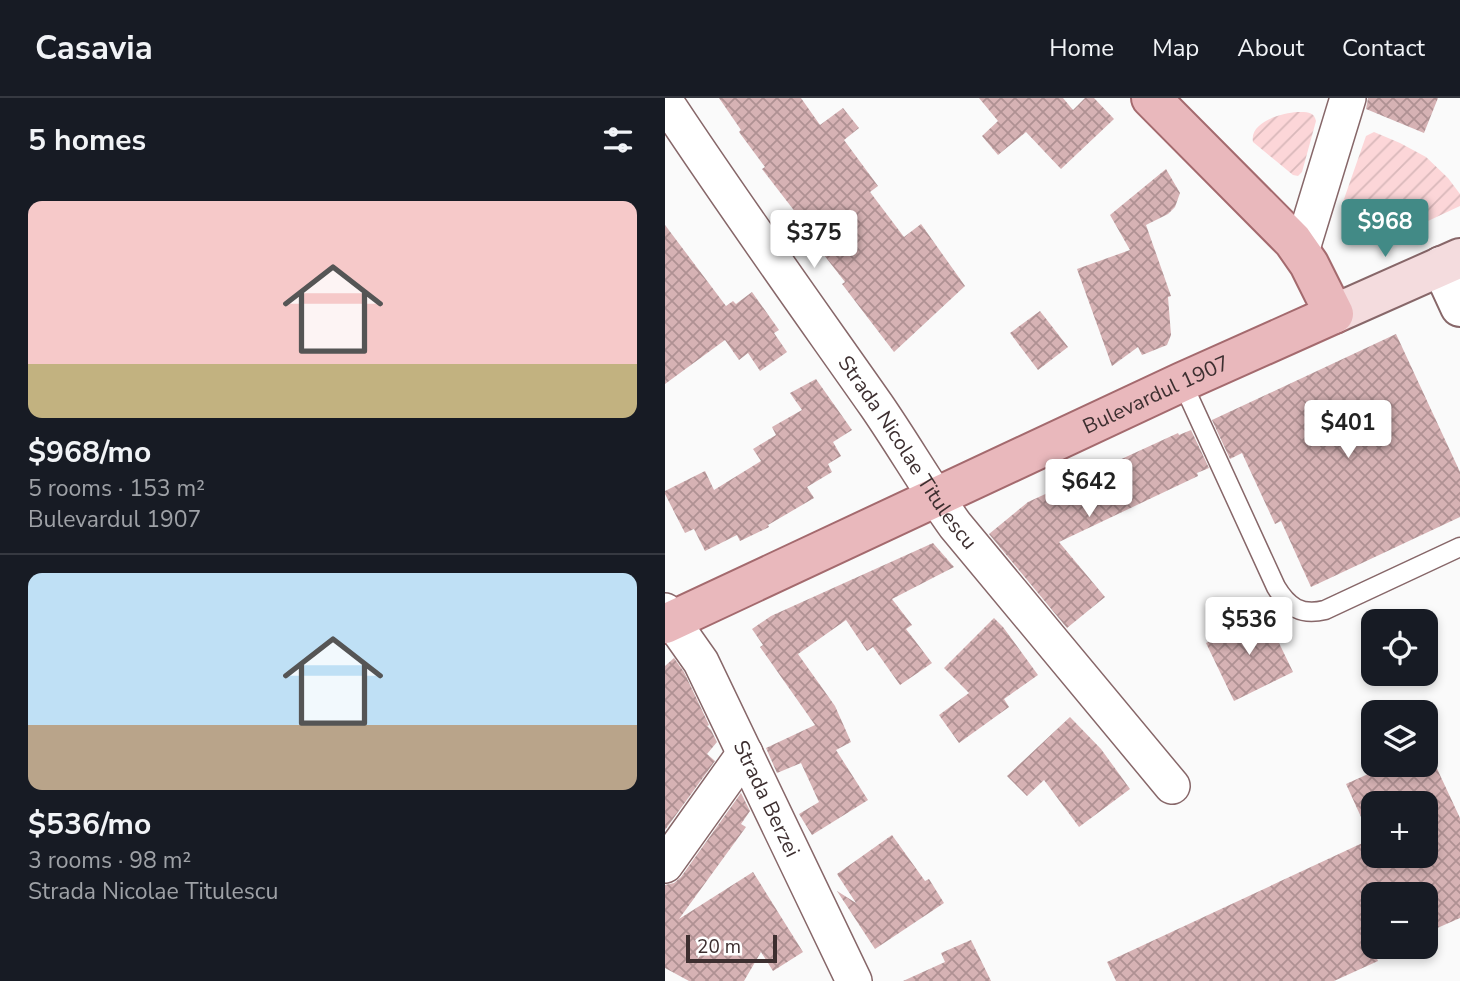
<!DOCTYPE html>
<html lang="en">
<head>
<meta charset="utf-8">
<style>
	body { margin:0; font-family:"Nunito Sans",sans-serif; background:#242831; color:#f1f3f6; height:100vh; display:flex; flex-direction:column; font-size:26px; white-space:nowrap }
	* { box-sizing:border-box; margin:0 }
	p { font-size:23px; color:#9ea1a6 }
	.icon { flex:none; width:38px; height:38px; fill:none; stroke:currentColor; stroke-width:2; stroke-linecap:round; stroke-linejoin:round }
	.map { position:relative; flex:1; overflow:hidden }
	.panel { display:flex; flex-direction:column; background:#171b24; width:665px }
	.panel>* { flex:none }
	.buttons { position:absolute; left:696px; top:511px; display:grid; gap:14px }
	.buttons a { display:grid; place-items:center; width:77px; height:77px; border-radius:14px; background:#171b24; box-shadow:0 4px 10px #0003; font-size:35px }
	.scale { position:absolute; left:21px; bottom:18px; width:91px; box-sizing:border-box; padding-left:7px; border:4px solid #3d2f30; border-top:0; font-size:19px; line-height:24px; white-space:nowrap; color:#3d2f30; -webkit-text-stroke:5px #fff; paint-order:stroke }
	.price { position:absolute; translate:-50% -60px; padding:0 16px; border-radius:7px; background:#fff; color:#222; font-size:23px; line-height:46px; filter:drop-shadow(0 2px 4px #0008) }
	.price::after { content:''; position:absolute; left:50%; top:42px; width:21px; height:16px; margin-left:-10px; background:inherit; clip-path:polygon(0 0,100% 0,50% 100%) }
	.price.current { background:#428a86; color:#fff }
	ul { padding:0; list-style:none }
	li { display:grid; align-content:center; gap:14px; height:371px; padding:0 28px }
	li+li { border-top:2px solid #363941 }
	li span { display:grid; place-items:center; height:217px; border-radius:14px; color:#555 }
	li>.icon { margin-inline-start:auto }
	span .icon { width:126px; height:126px; fill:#fffc; stroke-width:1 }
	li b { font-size:30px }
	h2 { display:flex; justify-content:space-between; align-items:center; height:84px; padding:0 28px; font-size:30px }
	header { display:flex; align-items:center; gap:42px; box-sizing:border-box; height:98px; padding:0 35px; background:#171b24; border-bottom:2px solid #363941 }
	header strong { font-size:33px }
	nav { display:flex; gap:38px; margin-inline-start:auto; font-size:24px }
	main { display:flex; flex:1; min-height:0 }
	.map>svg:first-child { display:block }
</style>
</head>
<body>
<header>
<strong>Casavia</strong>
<nav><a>Home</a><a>Map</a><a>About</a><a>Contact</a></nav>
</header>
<main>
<section class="panel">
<h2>5 homes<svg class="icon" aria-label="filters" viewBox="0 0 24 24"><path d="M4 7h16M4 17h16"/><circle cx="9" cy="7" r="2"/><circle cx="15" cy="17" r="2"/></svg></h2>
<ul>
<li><span style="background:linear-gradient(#f6c9c9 75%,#c2b280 0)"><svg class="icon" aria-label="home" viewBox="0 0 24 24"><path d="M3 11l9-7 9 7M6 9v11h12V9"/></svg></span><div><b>$968/mo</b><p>5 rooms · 153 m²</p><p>Bulevardul 1907</p></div></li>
<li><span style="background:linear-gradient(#bfe0f5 70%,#b9a48a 0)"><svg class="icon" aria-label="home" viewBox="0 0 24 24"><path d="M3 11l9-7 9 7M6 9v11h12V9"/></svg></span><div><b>$536/mo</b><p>3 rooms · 98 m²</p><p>Strada Nicolae Titulescu</p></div></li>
</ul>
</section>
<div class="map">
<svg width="795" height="883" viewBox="0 0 795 883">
	<defs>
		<pattern id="garden-furrows" width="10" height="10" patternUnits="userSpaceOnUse" patternTransform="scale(1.75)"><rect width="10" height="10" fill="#fcd6d8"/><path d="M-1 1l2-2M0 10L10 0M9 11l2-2" fill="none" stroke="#d9b8ba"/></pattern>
		<pattern id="building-cross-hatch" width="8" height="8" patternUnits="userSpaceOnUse" patternTransform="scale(1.75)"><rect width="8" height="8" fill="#d6b2b4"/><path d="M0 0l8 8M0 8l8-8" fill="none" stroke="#af9193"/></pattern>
	</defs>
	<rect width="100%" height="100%" fill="#fafafa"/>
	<path fill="url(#garden-furrows)" d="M632,14C641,14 649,13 651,23L637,74L633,78L628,77L588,44C584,24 617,15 632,14Z
		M709,34L735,45L761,59L783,80L795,96V108L718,144L703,142L690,132L681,120L678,104L701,38Z"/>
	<path fill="url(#building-cross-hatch)" fill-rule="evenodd" d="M54,0H136L155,27L178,10L194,30L179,42L213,88L205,94L239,139L256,126L300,188L229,254L177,186L180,184L152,148L155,146L97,71L100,69L74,34L76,32Z
		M314,0H398L408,12L420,0H429L449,21L396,71L361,34L333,57L317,38L333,23Z
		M703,0H773L759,35L701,11Z
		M501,71L515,95L510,109L503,116L481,127L506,198L503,199L506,237L502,247L477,257L473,249L447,268L412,171L465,152L445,117Z
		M0,127L61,208L68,203L71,206L87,194L114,232L109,235L122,254L95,273L83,255L74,262L60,242L0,286Z
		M375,213L403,249L373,272L345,235Z
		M731,236L795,374V419L646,489L616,423L610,426L577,355L565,361L547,322Z
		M151,281L187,332L168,344L176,358L163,366L167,374L142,389L149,400L103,427L104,429L75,443L72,437L40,453L29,431L20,435L0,396V393L40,373L49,392L96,363L88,351L111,337L107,329L137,312L125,295Z
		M526,332L544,370L532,375L533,378L394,444L440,499L402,530L324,436L363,404L513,335L514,337Z
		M268,445L289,469L227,501L247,527L241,531L267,565L235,587L208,549L202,553L181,522L133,556L170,608L186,644L171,652L203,702L147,737L134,716L154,704L136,665L112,675L101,650L150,627L95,549L98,547L87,531L106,518Z
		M600,516L628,574L569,603L541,545Z
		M329,520L338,529L373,577L339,601L344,609L294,645L274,617L304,595L279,570Z
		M9,560L19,574L44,627L42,628L46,632L52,644L42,656L50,663L0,732V568Z
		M405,619L436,651L465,691L414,729L379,682L362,698L342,678Z
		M761,647L795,720V820L761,835V796H709V854L713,863L669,883H451L442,864L706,741L681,686L723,667H761ZM709,705H761V758H709Z
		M76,695L85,713L76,726L81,729L14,821L88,774L138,854L108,873L96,854L79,883H24L0,870V787L9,785L16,779Z
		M227,737L260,783L264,781L279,805L210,851L172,793L191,805L172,776Z
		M306,842L326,883H238L280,864L276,855Z"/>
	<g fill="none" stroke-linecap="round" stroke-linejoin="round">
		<g stroke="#876769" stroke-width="21">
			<path id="service" d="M517,284L611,489C623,509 636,518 660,512L795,449"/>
		</g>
		<g stroke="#876769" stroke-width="38">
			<g id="minor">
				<path id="s1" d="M0,3C68,106 140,206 211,307C238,346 262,388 290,427L507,688"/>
				<path d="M636,154L683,0"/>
				<path id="s2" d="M0,513L36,564L189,883"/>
				<path d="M0,767L80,655"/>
			</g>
		</g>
		<g stroke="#876769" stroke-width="42">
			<path id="tertiary" d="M776,168L795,209"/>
		</g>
		<g stroke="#876769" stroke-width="42">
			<path id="secondary" d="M669,216L795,160"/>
		</g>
		<g stroke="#a46a6e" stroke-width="42">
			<g id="primary">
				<path id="s3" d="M0,526L517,284L669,216L644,166L628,143L486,0"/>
			</g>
		</g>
		<use href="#service" stroke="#fff" stroke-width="18"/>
		<use href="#minor" stroke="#fff" stroke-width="35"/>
		<use href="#tertiary" stroke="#fff" stroke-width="38"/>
		<use href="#secondary" stroke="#f4dcde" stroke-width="38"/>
		<use href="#primary" stroke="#e9b8bc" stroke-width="38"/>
	</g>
	<g text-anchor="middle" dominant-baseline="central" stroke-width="6" stroke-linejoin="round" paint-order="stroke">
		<g font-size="21" fill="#3d2f30" stroke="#fff">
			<text stroke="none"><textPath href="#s3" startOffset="542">Bulevardul 1907</textPath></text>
			<text stroke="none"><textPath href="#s1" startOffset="427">Strada Nicolae Titulescu</textPath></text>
			<text stroke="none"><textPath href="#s2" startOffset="214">Strada Berzei</textPath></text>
		</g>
	</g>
</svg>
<div class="buttons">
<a><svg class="icon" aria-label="locate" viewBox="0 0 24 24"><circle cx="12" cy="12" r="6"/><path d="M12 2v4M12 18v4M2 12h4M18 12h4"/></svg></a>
<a><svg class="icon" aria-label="layers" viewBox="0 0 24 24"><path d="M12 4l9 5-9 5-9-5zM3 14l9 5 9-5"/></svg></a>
<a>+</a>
<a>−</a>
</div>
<div class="scale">20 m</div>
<b class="price current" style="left:720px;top:161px">$968</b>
<b class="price" style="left:149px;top:172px">$375</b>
<b class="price" style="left:683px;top:362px">$401</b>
<b class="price" style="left:424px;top:421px">$642</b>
<b class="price" style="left:584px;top:559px">$536</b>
</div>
</main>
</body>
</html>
